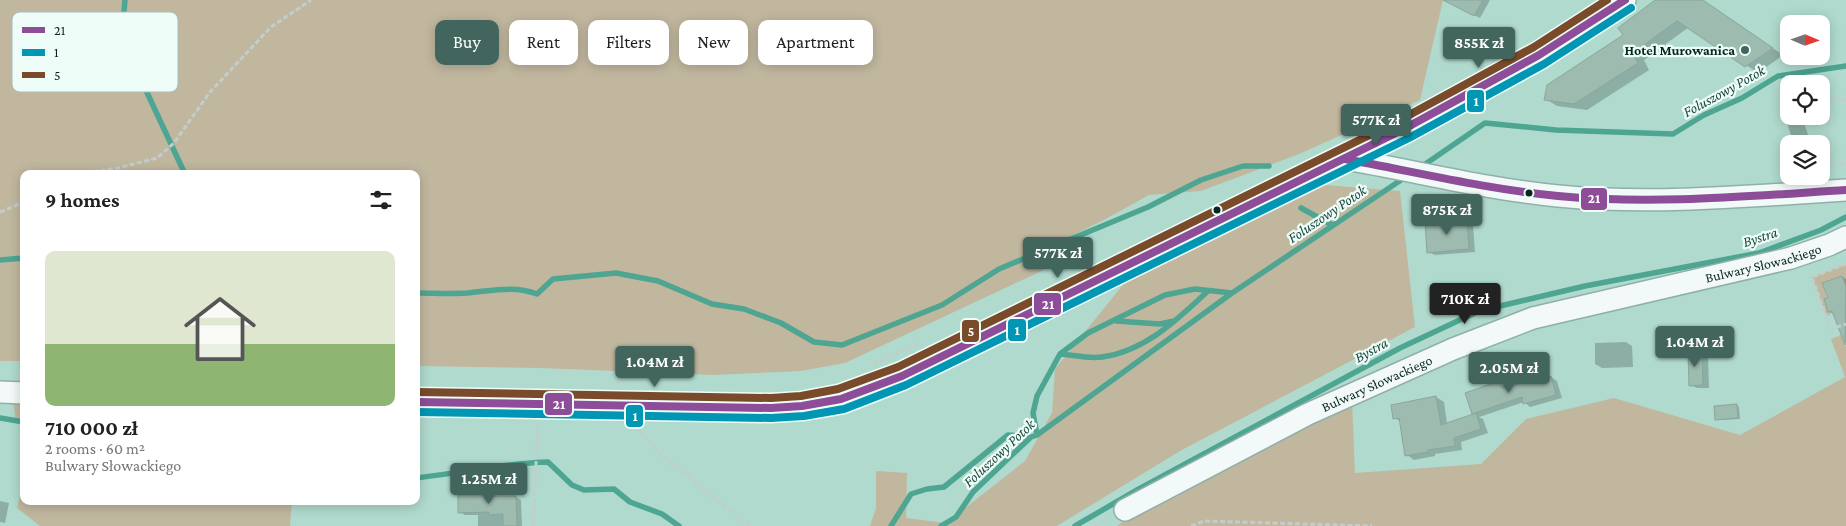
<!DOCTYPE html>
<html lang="en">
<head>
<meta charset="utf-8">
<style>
	body { margin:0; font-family:"Crimson Pro",serif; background:#f2f2f2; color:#202124; height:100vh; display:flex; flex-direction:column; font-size:19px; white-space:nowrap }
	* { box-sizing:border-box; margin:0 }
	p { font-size:16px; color:#757577 }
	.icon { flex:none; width:28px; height:28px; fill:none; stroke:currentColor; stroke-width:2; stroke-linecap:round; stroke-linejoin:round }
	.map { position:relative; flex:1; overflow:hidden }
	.side { position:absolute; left:20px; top:170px; width:400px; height:335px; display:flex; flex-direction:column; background:#fff; border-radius:10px; box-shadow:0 2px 12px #0003 }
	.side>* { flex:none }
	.hud { position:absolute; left:435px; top:20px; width:475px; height:45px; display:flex; gap:10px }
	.needle { width:32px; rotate:92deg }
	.tools { position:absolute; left:1780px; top:15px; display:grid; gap:10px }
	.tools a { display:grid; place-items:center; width:50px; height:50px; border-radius:10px; background:#fff; box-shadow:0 2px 12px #0003; font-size:25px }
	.price { position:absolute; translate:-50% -42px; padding:0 11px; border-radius:5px; background:#42665d; color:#fff; font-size:16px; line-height:32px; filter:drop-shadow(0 1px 2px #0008) }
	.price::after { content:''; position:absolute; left:50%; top:30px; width:15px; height:11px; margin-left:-8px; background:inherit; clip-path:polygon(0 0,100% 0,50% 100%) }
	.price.on { background:#222; color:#fff }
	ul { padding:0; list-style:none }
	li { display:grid; align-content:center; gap:10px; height:265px; padding:0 25px }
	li+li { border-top:1px solid #e0e0e0 }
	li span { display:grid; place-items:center; height:155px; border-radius:10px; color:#555 }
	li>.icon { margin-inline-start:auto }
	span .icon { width:90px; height:90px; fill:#fffc; stroke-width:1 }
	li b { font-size:21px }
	h2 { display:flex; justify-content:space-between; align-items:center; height:60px; padding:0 25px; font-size:21px }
	.tag { padding:0 18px; border-radius:10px; background:#fff; box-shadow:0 2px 12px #0003; font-size:18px; line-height:45px }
	.tag.on { background:#42665d; color:#fff }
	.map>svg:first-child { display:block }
</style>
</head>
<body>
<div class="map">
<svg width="1846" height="526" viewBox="0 0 1846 526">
	<rect width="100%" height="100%" fill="#b0dace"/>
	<path fill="#c1b79f" d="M0,0H1443L1420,100L1299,154L1201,191L1149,195L1102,221L1053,245L1050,267L845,363L801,371L714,375L541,368L416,366V174H24V361H0Z
		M1312,184L1400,191L1415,327L1180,451L1057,526H870L876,508V471L907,473L906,518L946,523L1025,461L1052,413L1055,369L1130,276Z
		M1846,264V287L1842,276L1822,283L1827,298L1824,299L1828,312L1833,311L1827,317L1812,277Z
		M1841,335L1846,347V526H1117L1148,504L1352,399L1355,473L1481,464L1526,419L1614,398L1740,435L1845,377L1831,339Z
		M13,403L24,404V428L16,420Z
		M22,487H24V501H292L290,526H40L17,508Z"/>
	<path fill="#0003" d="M1464,0H1490L1480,18L1460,8Z
		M1657,0H1702L1783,55L1758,73L1689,27L1644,60L1649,70L1587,110L1557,106L1546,99L1625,35Z
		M1789,112V116H1802L1811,144H1794L1784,114Z
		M1453,220L1456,222L1467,221L1473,225L1475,252L1435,255L1428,252Z
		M1842,277L1846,279V344L1835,314L1829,312V299Z
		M1626,342L1632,346L1633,367L1602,368L1595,364V343Z
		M1702,352L1708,356L1709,388H1697L1691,385Z
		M1551,377L1557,381L1562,398L1530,407L1524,402L1479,417L1483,419L1488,433L1461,442L1462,450L1435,454V456L1414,460L1407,455L1401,422L1395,418L1436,397L1444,402L1447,424L1476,415L1473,413L1499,383L1506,388Z
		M1737,405L1739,407L1740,419L1719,420L1716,419Z
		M488,492L494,496V497H516L521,500L522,526H478V515H465L460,512Z
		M0,501L9,503L5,523L0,522Z"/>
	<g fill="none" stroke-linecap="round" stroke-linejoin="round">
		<path stroke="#4da592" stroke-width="5.5" d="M125,0L122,32L129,54L185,174
			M1421,167L1485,123L1556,130L1673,134L1704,115L1742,98L1778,76L1846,66
			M1301,208L1332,225
			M0,260L24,258
			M416,293C433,293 450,294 467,293C491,291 514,285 537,294L553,279L616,273L658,281L712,304L744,309L781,323L814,342L842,345L942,305L999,269L1148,207L1201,180L1243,166H1269
			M1116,321L1160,324L1174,321
			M1060,354C1073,355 1089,359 1102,357C1145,351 1177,320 1208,291
			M0,418L24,422
			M1037,435L1033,413L1037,396L1060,354L1088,333L1165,295L1195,289L1232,293
			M416,478C460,473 504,463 548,462L572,485L584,490L614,489L630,502L662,514L679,526
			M891,526L911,494L927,489L944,487L1008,435L1031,437
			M941,526L956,517L973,492L1031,437L1037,435L1232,293L1407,176
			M1075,526L1137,490L1400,348L1479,311L1585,286L1759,253L1821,230L1846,217"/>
	</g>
	<path fill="#9dbbae" stroke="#89a79b" d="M1443,0H1483L1474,16Z
		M1655,0H1703L1773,48L1745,67L1677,21L1633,53L1638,63L1574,104L1544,100L1547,85L1623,35L1618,28Z
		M1453,219V221L1467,220L1469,249L1427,253L1425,221Z
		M1842,276L1846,287L1845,345L1832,311L1828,312L1824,299L1828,298L1822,283Z
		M1688,351H1702L1703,385L1689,386Z
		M1551,376L1556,395L1523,404L1522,397L1472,414L1465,393L1499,381L1502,388Z
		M1436,396L1441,425L1476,413L1481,429L1454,438L1455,446L1428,450V452L1405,456L1399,418L1393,419L1391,405Z
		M1737,404L1738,418L1715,420L1714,406Z
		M488,491L489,496H516L517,526H503V514L489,515V512L458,513V492Z"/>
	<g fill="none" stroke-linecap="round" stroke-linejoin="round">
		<g stroke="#8fb0a8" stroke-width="24">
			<g id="minor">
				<path d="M1345,159C1416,171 1486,189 1558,196C1653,205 1751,196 1846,190"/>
				<path d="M0,392L24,393"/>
				<path d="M416,402L771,408L802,406L841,399L902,376C1024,316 1145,256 1267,197C1389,137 1513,78 1625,0"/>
				<path id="s1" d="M1125,510L1308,414L1453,349L1533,318L1791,258L1829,245L1846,237"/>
			</g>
		</g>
		<path stroke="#c1cecb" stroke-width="3" stroke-dasharray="5 2.5" stroke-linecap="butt" d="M1846,100L1835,98L1829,103L1827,109L1830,163L1833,165L1846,164
			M1821,160L1829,158
			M78,174L118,168L157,158L174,143L210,92L271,27L311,0
			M0,212L15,206L24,200
			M1846,264L1812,277L1831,329L1846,324
			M873,364L920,343
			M617,386L618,378
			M634,424L660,454L749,526
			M533,526L538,423
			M1096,526L1109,519
			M1191,526L1204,521L1372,526"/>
		<use href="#minor" stroke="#f3f9f8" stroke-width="21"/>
		<g stroke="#effdf9" stroke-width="11">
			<path id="bus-1" d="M1345,159C1416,172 1486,189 1558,196C1654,205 1750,196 1846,190
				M416,402L771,408L802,406L841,399L902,376L1404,129L1539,55L1625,0"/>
		</g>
		<g stroke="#effdf9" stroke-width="11">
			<path id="bus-2" d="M416,412L771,418L804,416L844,409L906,385L1409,138L1544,64L1631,8"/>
		</g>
		<g stroke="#effdf9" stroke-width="11">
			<path id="bus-3" d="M416,392L771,398L801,396L838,389L898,367L1400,120L1534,47L1607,0"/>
		</g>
		<use href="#bus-1" stroke="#8e4d99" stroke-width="8"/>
		<use href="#bus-2" stroke="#0196b4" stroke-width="8"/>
		<use href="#bus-3" stroke="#7a4b2a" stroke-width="8"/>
	</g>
	<circle fill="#42665d" stroke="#effdf9" stroke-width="2" cx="1745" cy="50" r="5"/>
	<g fill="#062720" stroke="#effdf9" stroke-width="2">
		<circle cx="1529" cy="193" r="4.5"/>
		<circle cx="1217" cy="210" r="4.5"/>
	</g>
	<g text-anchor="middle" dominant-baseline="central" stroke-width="4.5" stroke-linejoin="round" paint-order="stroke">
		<g font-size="14" font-weight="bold" fill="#062720" stroke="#effdf9" text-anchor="end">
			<text x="1735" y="50">Hotel Murowanica</text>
		</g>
		<g font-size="14" fill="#062720" stroke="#effdf9">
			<text stroke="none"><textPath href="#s1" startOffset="688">Bulwary Słowackiego</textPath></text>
			<text stroke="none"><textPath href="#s1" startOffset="282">Bulwary Słowackiego</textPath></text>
		</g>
		<g font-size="15" font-style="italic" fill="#1a463c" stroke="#effdf9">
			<text transform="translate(1724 91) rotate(-29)">Foluszowy Potok</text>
			<text transform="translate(1327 214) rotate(-34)">Foluszowy Potok</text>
			<text transform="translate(1760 237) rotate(-18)">Bystra</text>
			<text transform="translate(1371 350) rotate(-29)">Bystra</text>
			<text transform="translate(999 453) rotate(-43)">Foluszowy Potok</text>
		</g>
	</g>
	<rect x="12" y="12" width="166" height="80" rx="8" fill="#effdf9" stroke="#a9bdb8" stroke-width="1"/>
	<rect x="22" y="27" width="23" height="6" fill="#8e4d99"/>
	<rect x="22" y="49" width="23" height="7" fill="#0196b4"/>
	<rect x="22" y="72" width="23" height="6" fill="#7a4b2a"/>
	<g font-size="14" fill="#062720">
		<text x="54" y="35">21</text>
		<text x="54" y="57">1</text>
		<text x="54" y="80">5</text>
	</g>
	<g stroke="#effdf9" stroke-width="2">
		<rect x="1466" y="89" width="19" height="24" rx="5" fill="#0196b4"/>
		<rect x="1580" y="187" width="28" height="24" rx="5" fill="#8e4d99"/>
		<rect x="1033" y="292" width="29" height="24" rx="5" fill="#8e4d99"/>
		<rect x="1007" y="318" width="20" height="24" rx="5" fill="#0196b4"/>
		<rect x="961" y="319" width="19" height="24" rx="5" fill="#7a4b2a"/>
		<rect x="544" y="392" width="29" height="24" rx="5" fill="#8e4d99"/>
		<rect x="625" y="404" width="19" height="24" rx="5" fill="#0196b4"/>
	</g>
	<g font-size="14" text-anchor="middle" font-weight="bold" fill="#fff">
		<text x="1476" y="106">1</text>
		<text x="1594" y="203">21</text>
		<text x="1048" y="309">21</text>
		<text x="1017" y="335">1</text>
		<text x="971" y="336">5</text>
		<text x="559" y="409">21</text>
		<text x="635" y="421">1</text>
	</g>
</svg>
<div class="tools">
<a><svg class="needle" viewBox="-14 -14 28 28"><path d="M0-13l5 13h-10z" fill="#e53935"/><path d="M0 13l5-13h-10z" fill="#757577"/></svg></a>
<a><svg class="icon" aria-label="locate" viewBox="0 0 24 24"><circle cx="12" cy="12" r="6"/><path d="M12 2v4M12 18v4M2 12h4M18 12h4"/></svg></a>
<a><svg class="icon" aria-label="layers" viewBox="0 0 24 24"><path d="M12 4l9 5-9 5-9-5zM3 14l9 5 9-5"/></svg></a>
</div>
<b class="price" style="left:1479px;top:69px">855K zł</b>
<b class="price" style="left:1376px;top:146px">577K zł</b>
<b class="price" style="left:1447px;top:236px">875K zł</b>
<b class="price" style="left:1058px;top:279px">577K zł</b>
<b class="price on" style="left:1465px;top:325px">710K zł</b>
<b class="price" style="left:1695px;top:368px">1.04M zł</b>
<b class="price" style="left:655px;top:388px">1.04M zł</b>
<b class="price" style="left:1509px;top:394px">2.05M zł</b>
<b class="price" style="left:489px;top:505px">1.25M zł</b>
<div class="hud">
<a class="tag on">Buy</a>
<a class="tag">Rent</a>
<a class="tag">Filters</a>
<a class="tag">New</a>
<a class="tag">Apartment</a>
</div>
<section class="side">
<h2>9 homes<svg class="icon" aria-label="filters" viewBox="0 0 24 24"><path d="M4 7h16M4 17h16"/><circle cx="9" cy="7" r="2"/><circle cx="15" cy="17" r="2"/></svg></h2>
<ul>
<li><span style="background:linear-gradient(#dfe7d0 60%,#8fb573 0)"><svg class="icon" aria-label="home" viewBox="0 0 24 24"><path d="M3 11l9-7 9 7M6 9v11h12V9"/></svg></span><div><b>710 000 zł</b><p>2 rooms · 60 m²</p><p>Bulwary Słowackiego</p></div></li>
</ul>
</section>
</div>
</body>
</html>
